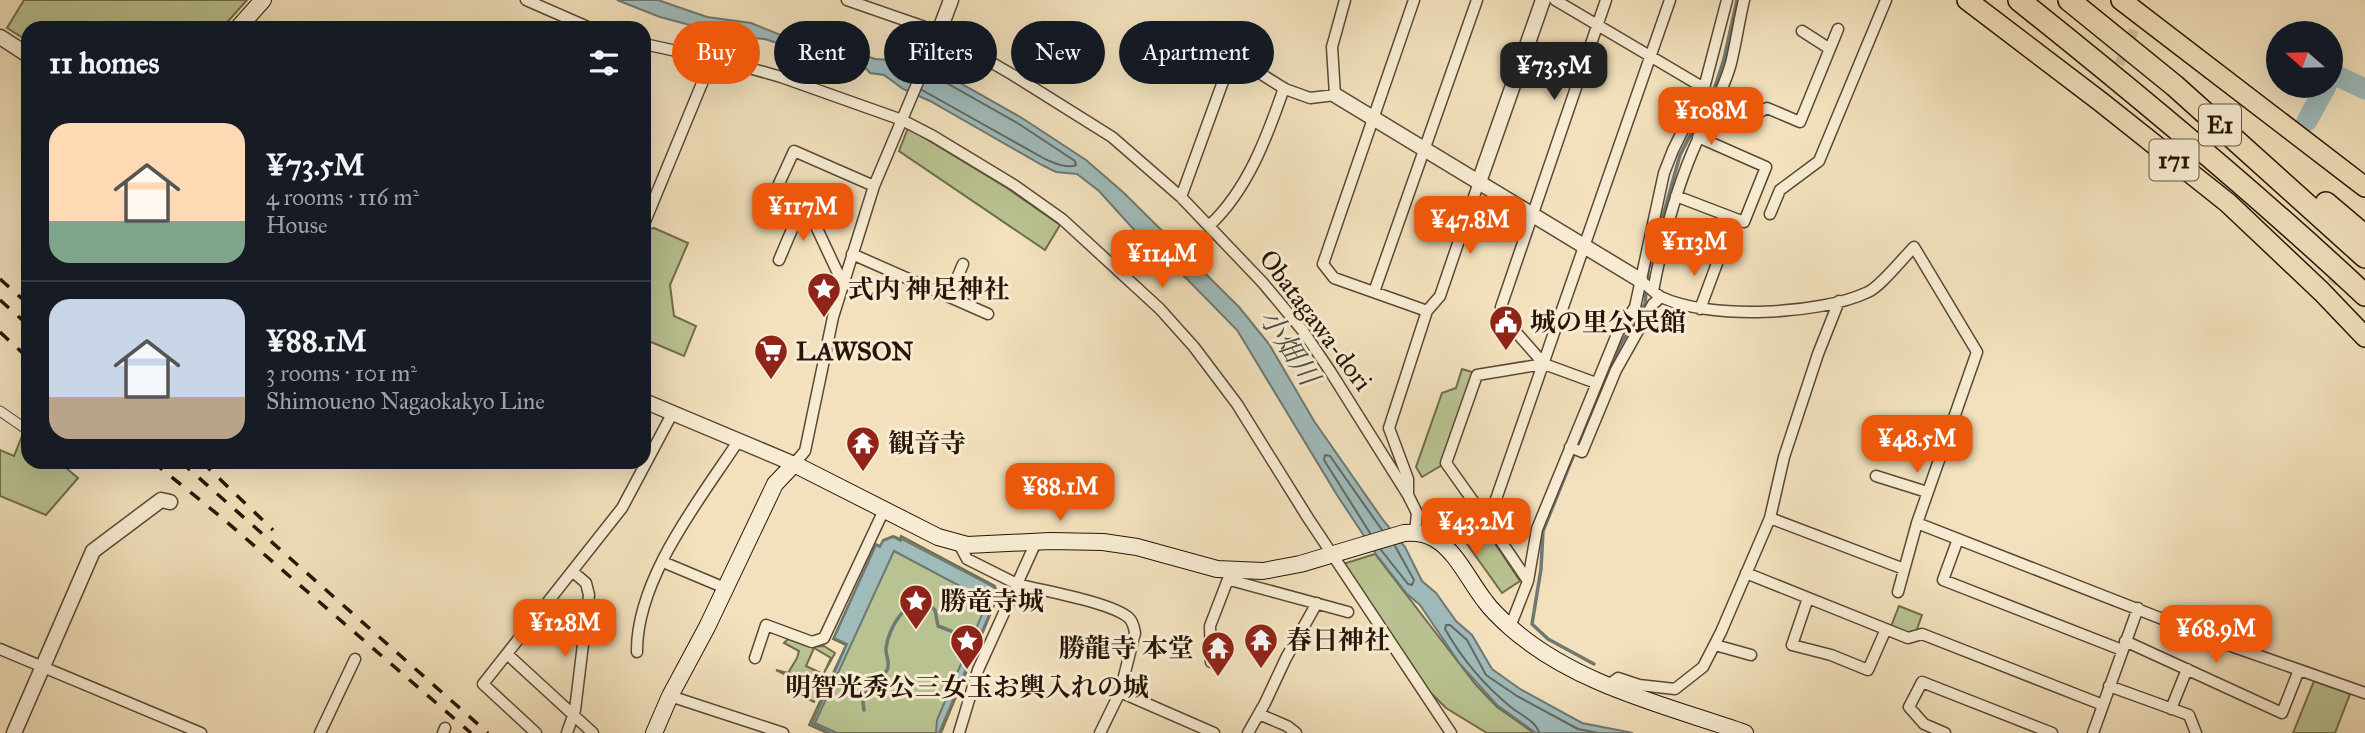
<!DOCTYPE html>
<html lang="en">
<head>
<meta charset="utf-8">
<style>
	body { margin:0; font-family:"IM FELL Great Primer","Noto Serif JP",serif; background:#242831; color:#f1f3f6; height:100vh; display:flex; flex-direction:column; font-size:26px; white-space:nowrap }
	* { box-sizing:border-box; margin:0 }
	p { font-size:23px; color:#9ea1a6 }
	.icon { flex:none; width:38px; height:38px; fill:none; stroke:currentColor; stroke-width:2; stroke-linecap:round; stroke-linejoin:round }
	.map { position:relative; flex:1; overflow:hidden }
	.panel { position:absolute; left:21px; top:21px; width:630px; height:448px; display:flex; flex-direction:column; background:#171b24; border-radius:21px; box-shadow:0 7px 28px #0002 }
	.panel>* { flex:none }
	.hud { position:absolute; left:672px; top:21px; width:665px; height:63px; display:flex; gap:14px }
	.needle { width:46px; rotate:290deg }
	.tools { position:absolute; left:2266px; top:21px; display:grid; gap:14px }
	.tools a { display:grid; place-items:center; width:77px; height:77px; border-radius:50%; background:#171b24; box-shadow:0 7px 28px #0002; font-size:35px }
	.price { position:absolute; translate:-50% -60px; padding:0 16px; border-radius:14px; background:#ea580c; color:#fff; font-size:23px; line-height:46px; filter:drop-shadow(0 2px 4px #0008) }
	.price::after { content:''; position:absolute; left:50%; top:42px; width:21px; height:16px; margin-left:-10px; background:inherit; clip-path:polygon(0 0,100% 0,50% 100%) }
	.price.active { background:#222; color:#fff }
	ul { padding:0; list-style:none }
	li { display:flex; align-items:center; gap:21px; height:175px; padding:0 28px }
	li+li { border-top:2px solid #363941 }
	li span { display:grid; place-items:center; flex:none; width:196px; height:140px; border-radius:21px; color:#555 }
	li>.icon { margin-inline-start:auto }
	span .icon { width:84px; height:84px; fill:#fffc; stroke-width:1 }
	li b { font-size:30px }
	h2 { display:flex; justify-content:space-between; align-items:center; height:84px; padding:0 28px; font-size:30px }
	.pill { padding:0 24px; border-radius:32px; background:#171b24; box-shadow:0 7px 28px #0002; font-size:24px; line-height:63px }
	.pill.active { background:#ea580c; color:#fff }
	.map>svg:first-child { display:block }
</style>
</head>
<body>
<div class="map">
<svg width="2365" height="733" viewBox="0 0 2365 733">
	<rect width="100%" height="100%" fill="#f2e1bc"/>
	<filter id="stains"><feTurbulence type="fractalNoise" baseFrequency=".00286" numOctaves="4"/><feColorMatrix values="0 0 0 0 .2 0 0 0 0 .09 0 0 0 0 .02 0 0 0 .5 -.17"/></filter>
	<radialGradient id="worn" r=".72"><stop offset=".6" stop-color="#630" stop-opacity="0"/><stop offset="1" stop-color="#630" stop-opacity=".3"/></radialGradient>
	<path fill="#b9c391" stroke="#706c4d" stroke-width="2" d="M24,0H247L222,28H28V41L7,28Z
		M908,128L1007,188L1060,225L1045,250L899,151Z
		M654,228L688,243L670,285L674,316L696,326L684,356L644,339V230Z
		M1462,369L1475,373L1442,465L1422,477L1416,467L1442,393L1456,388Z
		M24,431L28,435V462H59L78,478L46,515L0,496V450L14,456Z
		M1480,521L1520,581L1502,593L1460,534Z
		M893,536L900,539L901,536L995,586L998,596L941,733H827L809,725L846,645L833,639L876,544L880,546L883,540Z
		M1375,554L1476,685L1497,707L1534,733H1487L1446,708L1425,687L1343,564Z
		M1899,606L1922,615L1916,632L1907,635L1890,629Z
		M788,639L810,647L824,646L835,653L824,673L831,658L814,648L806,666L825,675L814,702L791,691L786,684L788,676L776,670L788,673L797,658L799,651L784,643Z
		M2314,681L2350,694L2335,733H2293Z"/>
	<path fill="#9fbbba" stroke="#6f7973" stroke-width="2" d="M617,0H658L707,17L751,23L788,38L825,42L875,59L928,62L939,71L1022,118L1086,160L1124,193L1239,307L1269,344L1314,421L1383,520L1405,547L1422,581L1436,593L1456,621L1472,635L1492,669L1520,689L1582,723L1633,733H1536L1497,705L1460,664L1420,605L1407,594L1376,554L1337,495L1237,330L1186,278L1147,244L1099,191L1077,174L1056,172L1042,165L930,101L903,89L884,75L870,73L861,63L828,60L765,39L731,36L660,17Z
		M893,537L901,541L902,539L994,587L997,596L939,733H936L937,720L988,601L894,551L815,723L837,733H831L812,724L847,644L834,638L876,545L880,547L883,541Z"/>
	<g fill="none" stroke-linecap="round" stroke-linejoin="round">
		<path stroke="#636862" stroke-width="2" d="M922,90L1045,159C1054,163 1067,169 1076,165L1075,161L1019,124L929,73
			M1370,533L1324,460L1325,455L1330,456L1382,530
			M1381,550L1408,584L1412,585L1414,580L1395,546
			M1539,733C1537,722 1521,715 1512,708C1486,687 1462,659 1445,629L1446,625H1450L1467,640L1486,675L1517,696L1578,729L1598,733"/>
		<path stroke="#6f7973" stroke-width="3.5" d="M1603,381L1622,342L1645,304L1648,270L1680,155L1714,90L1724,59L1737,0
			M1593,407L1543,531L1541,569L1532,624L1548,639L1594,664
			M864,710C859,682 876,688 887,670C891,662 885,656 886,648C889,626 910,589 935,610L938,626L959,634"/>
		<path stroke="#9fbbba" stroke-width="21" d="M2331,78L2333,74L2365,89
			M2307,121L2326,86"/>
		<path stroke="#d4c2a1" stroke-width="10" stroke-dasharray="10 5" stroke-linecap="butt" d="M2113,78L2134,30
			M2331,283L2362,249"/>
		<g stroke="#5a4836" stroke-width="11">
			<path id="pedestrian" d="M0,411L26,429"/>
		</g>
		<g stroke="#5a4836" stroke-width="13">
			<path id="minor" d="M526,0L590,28
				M847,0L939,32L1013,75L1112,137L1181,197L1263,283L1303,331L1330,371L1408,495L1417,513L1415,532
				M1414,0L1323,264L1334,278L1427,311
				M1555,0L1704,88
				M1802,31L1830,49
				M644,44L732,63L781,77L902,120L933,136L1014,185L1062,219L1160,309L1194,347L1237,404L1308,518L1451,733
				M1717,102L1755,115L1767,108L1800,122L1838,29
				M1676,196L1744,222L1766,167L1698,137
				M1181,197L1229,65L1239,60L1285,89L1310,98L1335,95L1332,47L1345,0
				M1770,214L1780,190L1819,161L1886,0
				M644,224L712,59
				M1210,225C1248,189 1267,137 1284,88
				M852,254L988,314
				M779,260L799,213
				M1640,280C1647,285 1654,293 1661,297C1709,320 1820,315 1868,292C1880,287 1903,258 1914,247L1977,352L1917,523L2234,647L2365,693
				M843,284L813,220L771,201L794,151L874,186
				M1653,291C1663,238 1676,186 1699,137C1710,112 1724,90 1731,63C1736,43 1739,21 1744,0
				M1374,292L1477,0
				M949,297L963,264
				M1700,309L1719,258
				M1544,364L1515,331L1501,307L1606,0
				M1570,447L1582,452L1616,370L1653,304L1661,297
				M794,464L805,451L833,317L874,186L939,32
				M1876,476L1927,492
				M1408,494V479L1389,428L1427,311L1440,296L1479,182
				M1770,518L1904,569
				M1488,522L1446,463L1477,375L1544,364L1596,383
				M1958,539L1943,580L2122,650
				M959,544L967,559L1017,584L1036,542
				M663,562L725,588
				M1746,573L1908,638L1922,634L2103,705
				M1230,580L1348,612
				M1528,581L1488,522L1670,0
				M1898,592L1917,523
				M1808,598L1792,645L1831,655L1868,670L1886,629
				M1510,627L1528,581L1537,529L1618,332L1635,307L1664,173L1673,150L1704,88L1727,0
				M2125,641L2282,713L2299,670
				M1715,645L1751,655
				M0,649L201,733
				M637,652C636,579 700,499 739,440
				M507,654L593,733
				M755,658L766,625L812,642L824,638L884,510
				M1211,662L1210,626L1230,574
				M1608,685L1618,678L1639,685L1675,689L1703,667L1721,632L1770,518L1784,457L1818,354L1839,301
				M2109,686L2189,715L2196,733
				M670,696L783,733
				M2171,709L2187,669
				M1259,714L1287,726L1296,733
				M320,733L355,659
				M443,733L445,728
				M536,733L483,684L622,508L672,414
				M567,733L575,710L589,595L586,583L572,571
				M959,733L978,670L1017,584C1043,591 1111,602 1129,618C1133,622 1134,627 1135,633L1120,692L1214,733
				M1100,733L1120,692
				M1248,733L1265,703L1286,658L1317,603
				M1945,733L1924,724L1909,707L1922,682L2052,733
				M2093,733L2138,608"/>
		</g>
		<g stroke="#5a4836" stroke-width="17">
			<path id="tertiary" d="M939,32L951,0
				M0,37L28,55
				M1335,95L1640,280
				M1479,182L1543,0
				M644,401L794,464
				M14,733L93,551L161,500L170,502"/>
		</g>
		<g stroke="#271509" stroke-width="18">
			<path id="secondary" d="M238,28L263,0
				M654,733L670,696L707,627L775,484L794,464L938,537L967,545L1050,541L1103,542L1137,547L1217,569L1263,571L1300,564L1404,533C1415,532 1425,533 1435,539C1457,552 1469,581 1485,601C1492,611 1502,620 1511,628C1576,685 1665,705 1745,733"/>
		</g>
		<g stroke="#271509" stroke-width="22">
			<path id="trunk" d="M1967,0L2101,102L2228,203L2322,292L2365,337
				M2121,0L2365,187"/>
		</g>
		<g stroke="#271509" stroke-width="24">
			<path id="motorway" d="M2019,0C2138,95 2254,191 2365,295
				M2069,0L2175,86L2365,257
				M2326,203L2365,236"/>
		</g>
		<use href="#pedestrian" stroke="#f7ecd3" stroke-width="9"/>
		<use href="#minor" stroke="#f7ecd3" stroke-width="10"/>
		<use href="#tertiary" stroke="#f7ecd3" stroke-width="14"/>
		<use href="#secondary" stroke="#f7ecd3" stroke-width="16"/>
		<use href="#trunk" stroke="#f2e1bc" stroke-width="19"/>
		<use href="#motorway" stroke="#f2e1bc" stroke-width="21"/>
		<path stroke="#271509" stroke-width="3.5" stroke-dasharray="12 12" stroke-linecap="butt" d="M0,279L28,304
			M0,300L28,325
			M0,332L28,358
			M153,462L221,517L471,733
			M181,462L488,733
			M202,462L273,530"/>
	</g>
	<defs>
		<g id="sight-pin" transform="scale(1.75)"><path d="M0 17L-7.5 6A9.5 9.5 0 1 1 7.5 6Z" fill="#8f2418" stroke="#f7ecd3"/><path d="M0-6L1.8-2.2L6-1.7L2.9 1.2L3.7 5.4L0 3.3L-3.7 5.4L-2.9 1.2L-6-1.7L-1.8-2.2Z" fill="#fff"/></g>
		<g id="civic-pin" transform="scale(1.75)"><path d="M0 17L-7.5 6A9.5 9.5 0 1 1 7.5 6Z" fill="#8f2418" stroke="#f7ecd3"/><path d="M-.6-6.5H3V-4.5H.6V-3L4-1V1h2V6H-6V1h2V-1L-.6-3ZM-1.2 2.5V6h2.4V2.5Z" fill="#fff"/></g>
		<g id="supermarket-pin" transform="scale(1.75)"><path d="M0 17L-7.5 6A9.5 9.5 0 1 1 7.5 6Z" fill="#8f2418" stroke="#f7ecd3"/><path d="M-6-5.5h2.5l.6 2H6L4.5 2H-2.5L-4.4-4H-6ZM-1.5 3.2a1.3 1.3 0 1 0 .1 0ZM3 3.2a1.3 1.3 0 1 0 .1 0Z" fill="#fff"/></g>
		<g id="temple-pin" transform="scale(1.75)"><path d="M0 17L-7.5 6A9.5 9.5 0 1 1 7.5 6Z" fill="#8f2418" stroke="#f7ecd3"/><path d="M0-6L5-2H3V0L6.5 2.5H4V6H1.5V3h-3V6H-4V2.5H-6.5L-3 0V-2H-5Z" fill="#fff"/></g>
	</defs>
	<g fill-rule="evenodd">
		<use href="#sight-pin" x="824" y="289"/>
		<use href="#civic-pin" x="1506" y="322"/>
		<use href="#supermarket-pin" x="771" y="351"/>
		<use href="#temple-pin" x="863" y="443"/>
		<use href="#sight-pin" x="916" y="601"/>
		<use href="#temple-pin" x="1261" y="640"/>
		<use href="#sight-pin" x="967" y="641"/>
		<use href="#temple-pin" x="1218" y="648"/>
	</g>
	<g text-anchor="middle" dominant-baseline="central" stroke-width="6" stroke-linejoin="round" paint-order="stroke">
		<g fill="#f7ecd3" stroke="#655646" stroke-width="2">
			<rect x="2199" y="104.5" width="42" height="41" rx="5"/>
			<rect x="2149.5" y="139.5" width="49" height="41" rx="5"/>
		</g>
		<g font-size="24" font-weight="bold" fill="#271509">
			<text x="2220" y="125">E1</text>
			<text x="2174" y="160">171</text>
		</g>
		<g font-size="26" font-weight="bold" fill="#271509" stroke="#f7ecd3" text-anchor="start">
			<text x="848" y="289">式内 神足神社</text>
			<text x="1530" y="322">城の里公民館</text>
			<text x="796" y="351">LAWSON</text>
			<text x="888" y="443">観音寺</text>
			<text x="940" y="601">勝竜寺城</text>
			<text x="1286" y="640">春日神社</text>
			<text x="1194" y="648" text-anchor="end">勝龍寺 本堂</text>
			<text x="967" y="687" text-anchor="middle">明智光秀公三女玉お輿入れの城</text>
		</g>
		<g font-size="26" fill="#271509" stroke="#f7ecd3">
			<text transform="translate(1316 320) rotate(53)">Obatagawa-dori</text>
		</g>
		<g font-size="28" font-style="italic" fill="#514f47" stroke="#f7ecd3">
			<text transform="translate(1289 347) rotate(57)">小畑川</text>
		</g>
	</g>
	<rect width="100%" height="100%" filter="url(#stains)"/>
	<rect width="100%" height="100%" fill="url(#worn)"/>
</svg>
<div class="tools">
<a><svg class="needle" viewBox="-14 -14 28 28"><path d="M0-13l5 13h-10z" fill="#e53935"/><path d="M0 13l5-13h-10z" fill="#9ea1a6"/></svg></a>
</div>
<b class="price active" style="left:1554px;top:102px">¥73.5M</b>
<b class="price" style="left:1711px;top:147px">¥108M</b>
<b class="price" style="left:803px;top:243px">¥117M</b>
<b class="price" style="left:1470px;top:256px">¥47.8M</b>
<b class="price" style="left:1694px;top:278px">¥113M</b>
<b class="price" style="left:1162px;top:290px">¥114M</b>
<b class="price" style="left:1917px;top:475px">¥48.5M</b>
<b class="price" style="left:1060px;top:523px">¥88.1M</b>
<b class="price" style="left:1476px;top:558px">¥43.2M</b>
<b class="price" style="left:565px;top:659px">¥128M</b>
<b class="price" style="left:2216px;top:665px">¥68.9M</b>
<div class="hud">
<a class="pill active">Buy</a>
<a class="pill">Rent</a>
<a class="pill">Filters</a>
<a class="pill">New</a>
<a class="pill">Apartment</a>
</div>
<section class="panel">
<h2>11 homes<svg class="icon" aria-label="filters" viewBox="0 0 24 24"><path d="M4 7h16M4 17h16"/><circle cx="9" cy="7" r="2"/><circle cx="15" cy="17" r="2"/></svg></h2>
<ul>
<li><span style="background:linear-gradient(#ffd9b3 70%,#7fa58c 0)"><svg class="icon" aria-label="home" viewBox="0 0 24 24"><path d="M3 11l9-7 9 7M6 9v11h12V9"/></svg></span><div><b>¥73.5M</b><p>4 rooms · 116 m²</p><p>House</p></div></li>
<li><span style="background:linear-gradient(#c9d6e8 70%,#b9a48a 0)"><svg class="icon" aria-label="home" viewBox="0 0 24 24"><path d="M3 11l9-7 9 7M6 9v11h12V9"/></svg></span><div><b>¥88.1M</b><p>3 rooms · 101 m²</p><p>Shimoueno Nagaokakyo Line</p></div></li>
</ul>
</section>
</div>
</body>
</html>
